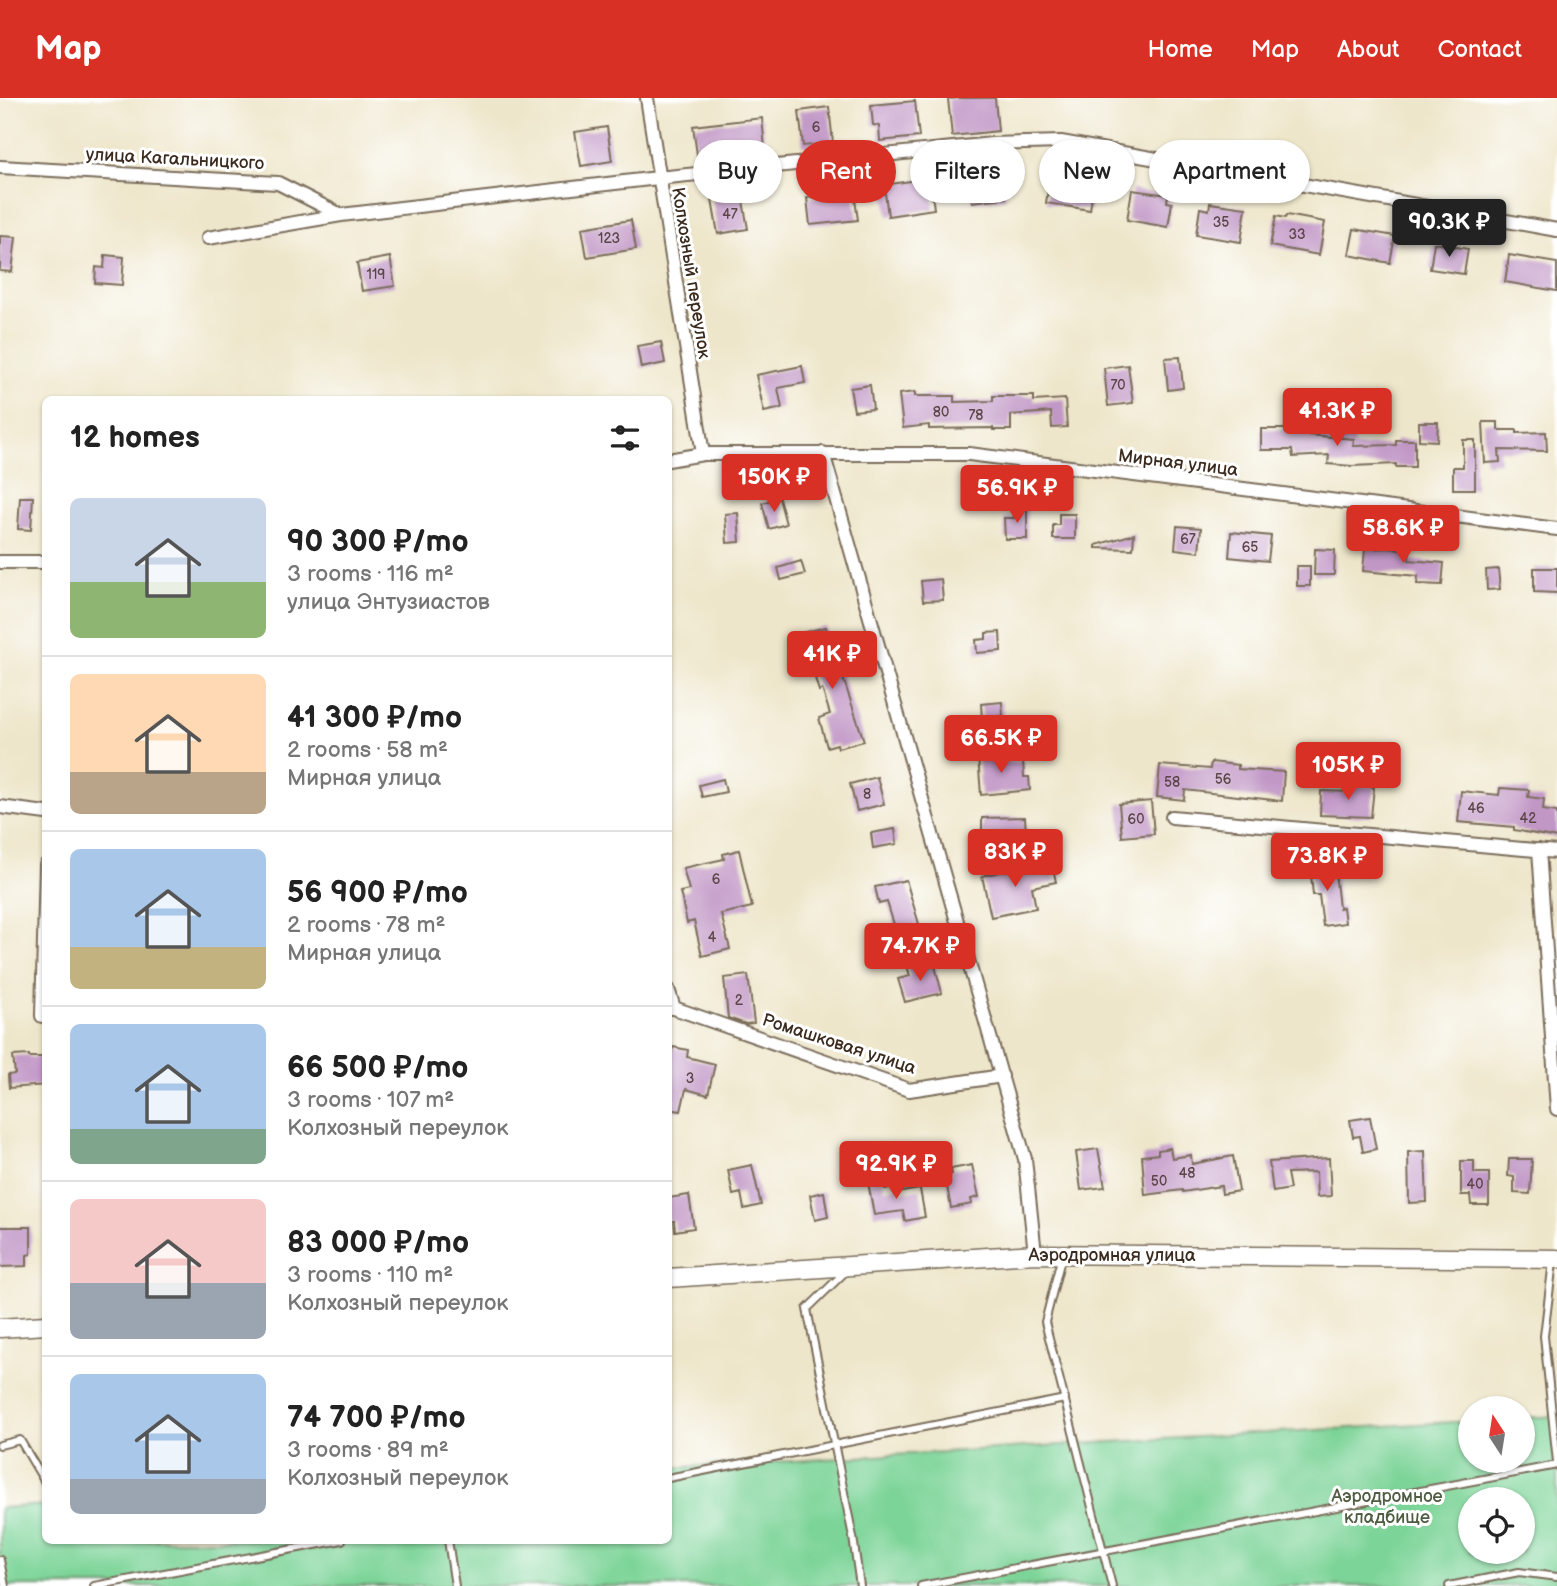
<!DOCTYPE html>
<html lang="en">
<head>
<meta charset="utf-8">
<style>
	body { margin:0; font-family:"Balsamiq Sans",sans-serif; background:#f2f2f2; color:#222; height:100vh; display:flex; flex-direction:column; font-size:26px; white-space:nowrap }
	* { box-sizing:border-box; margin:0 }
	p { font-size:23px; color:#767676 }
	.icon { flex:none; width:38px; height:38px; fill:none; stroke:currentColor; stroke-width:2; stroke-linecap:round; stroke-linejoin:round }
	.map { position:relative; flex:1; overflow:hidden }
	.details { position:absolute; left:42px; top:298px; width:630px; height:1148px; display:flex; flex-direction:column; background:#fff; border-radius:10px; box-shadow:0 2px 5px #0004 }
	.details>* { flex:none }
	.hud { position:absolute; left:693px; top:42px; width:665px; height:63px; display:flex; gap:14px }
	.needle { width:46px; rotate:348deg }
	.fabs { position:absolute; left:1458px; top:1298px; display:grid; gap:14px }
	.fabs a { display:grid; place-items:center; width:77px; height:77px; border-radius:50%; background:#fff; box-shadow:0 2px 5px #0004; font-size:35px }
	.price { position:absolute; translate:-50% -60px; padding:0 16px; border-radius:7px; background:#d93025; color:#fff; font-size:23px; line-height:46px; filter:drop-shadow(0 2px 4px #0008) }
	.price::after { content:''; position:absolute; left:50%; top:42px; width:21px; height:16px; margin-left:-10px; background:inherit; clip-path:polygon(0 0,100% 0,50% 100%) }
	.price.selected { background:#222; color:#fff }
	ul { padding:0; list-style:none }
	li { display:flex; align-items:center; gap:21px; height:175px; padding:0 28px }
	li+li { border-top:2px solid #e0e0e0 }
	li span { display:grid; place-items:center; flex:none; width:196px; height:140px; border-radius:10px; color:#555 }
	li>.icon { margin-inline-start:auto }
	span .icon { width:84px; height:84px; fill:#fffc; stroke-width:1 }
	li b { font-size:30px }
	h2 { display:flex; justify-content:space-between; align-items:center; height:84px; padding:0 28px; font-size:30px }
	.chip { padding:0 24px; border-radius:32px; background:#fff; box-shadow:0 2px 5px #0004; font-size:24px; line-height:63px }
	.chip.selected { background:#d93025; color:#fff }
	header { display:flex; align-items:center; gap:42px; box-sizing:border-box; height:98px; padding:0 35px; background:#d93025; color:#fff }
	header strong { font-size:33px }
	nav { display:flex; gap:38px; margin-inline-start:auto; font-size:24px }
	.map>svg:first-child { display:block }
</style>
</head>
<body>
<header>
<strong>Map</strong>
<nav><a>Home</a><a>Map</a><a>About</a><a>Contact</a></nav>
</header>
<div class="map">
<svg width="1557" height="1488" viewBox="0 0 1557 1488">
	<rect width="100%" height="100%" fill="#fff"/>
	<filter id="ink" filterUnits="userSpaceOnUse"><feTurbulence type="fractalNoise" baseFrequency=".0143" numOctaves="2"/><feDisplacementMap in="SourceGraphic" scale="14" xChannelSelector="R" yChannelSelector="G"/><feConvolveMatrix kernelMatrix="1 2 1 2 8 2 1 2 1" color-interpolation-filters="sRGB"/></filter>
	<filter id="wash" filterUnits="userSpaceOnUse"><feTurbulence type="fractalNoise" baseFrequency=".00686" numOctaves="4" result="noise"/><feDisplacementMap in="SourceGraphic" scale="28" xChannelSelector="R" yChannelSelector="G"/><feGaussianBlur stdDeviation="1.57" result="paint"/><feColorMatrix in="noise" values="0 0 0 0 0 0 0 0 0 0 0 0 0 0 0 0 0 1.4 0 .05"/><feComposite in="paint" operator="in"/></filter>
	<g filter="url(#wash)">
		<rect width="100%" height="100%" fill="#eee6ca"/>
		<path fill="#7dd498" stroke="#5c7f5b" stroke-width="2" fill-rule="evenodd" d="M1557,1318V1488H0V1410L45,1407L46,1442H668L669,1370L1470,1323V1363H1522L1523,1320ZM1470,1402H1522V1454H1470Z"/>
		<g id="blocks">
			<path fill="#c197c6" d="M960,0H995L998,33L952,38L948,1Z
				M915,3L919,39L880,43L879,28L873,27L871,7Z
				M829,9L833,45L803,48L799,13Z
				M762,20L765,50L697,57L693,28Z
				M607,29L612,63L581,68L575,34Z
				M1002,73L1006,100L972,104L969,77Z
				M1050,78L1094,84L1090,112L1046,105Z
				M930,80L934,111L888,118L884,87Z
				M1132,92L1168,97L1167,104L1172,105L1168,129L1127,122Z
				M854,94L858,122L810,127L807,100Z
				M742,97L748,131L718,136L712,102Z
				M1210,105L1246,110L1241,144L1196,137L1200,110L1209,112Z
				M1287,117L1325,124L1319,157L1270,148L1276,118L1285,120Z
				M631,122L636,151L587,159L582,130Z
				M1354,131L1395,138L1390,165L1349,157Z
				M0,138L16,139L12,174L0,173Z
				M1434,145L1468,151L1464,176L1430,171Z
				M105,157L124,159L122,187L95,185L96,169L104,170Z
				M1509,157L1557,165V193L1505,184Z
				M390,159L395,188L362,193L357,165Z
				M661,244L665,265L641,270L637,248Z
				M1180,259L1183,290L1168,292L1165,260Z
				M1128,267L1133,305L1108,308L1104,270Z
				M802,268L805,285L778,290L782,310L764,314L756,277Z
				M870,287L873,311L854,313L850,290Z
				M915,294V298H954V304L993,303V298H1034V303L1065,301L1067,329L1052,330L1051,314L1011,317V332H993V330L929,331V327L903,330L899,296Z
				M1291,324H1309V337L1354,341L1353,348L1396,347V342H1415V369H1396V366L1352,368L1328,366L1329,357L1293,359L1292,352H1261V331H1291Z
				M1419,324H1438L1437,343L1419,342Z
				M1483,324H1498V332H1517V335L1546,334L1547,353L1499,352L1500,364L1485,365Z
				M1463,342H1475V391H1453V369H1463Z
				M20,399H33L31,432L18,431Z
				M779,400L786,426L769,431L762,405Z
				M1014,410H1027V441H1005L1004,420H1014Z
				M738,415L740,444L727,445L725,416Z
				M1059,416H1075V441H1053V427H1059Z
				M1177,428L1201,430L1199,454L1175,451Z
				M1231,434L1271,438L1268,463L1229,459Z
				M1134,436L1133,451L1096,450V447Z
				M1386,450L1410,452L1409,462L1444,465L1442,487L1417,486L1418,478L1363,473L1365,451Z
				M1315,451L1335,452L1334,477H1314Z
				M801,463L805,476L781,482L778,470Z
				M1297,468H1310V488H1297Z
				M1534,470H1557V495L1534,494Z
				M1498,471L1500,491L1487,492L1486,472Z
				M941,481L943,502L923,503L921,483Z
				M826,529L835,563L837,562L864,643L838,650L837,646L827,649L819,620L830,616L822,591L819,593L801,535Z
				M1000,534L1001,553L977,555L976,542L986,541V535Z
				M1002,604L1003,618H1000V626L988,627L987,621H982L981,606Z
				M1006,655L1007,664L1023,663L1024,679H1029L1030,692L981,697L978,658Z
				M1211,664L1238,667V671L1284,674L1282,703L1185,692L1184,702L1157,699L1160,667L1210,671Z
				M877,679L884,706L857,713L850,686Z
				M723,681L726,694L702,699L699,687Z
				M1353,687L1374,689L1371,719L1320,717L1321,693L1352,694Z
				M1500,690L1529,692L1528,699L1544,701L1543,712L1557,714V740L1514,732V729L1458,724L1461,693L1499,697Z
				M1151,703L1154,736L1122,739L1119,706Z
				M1025,719L1026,738L982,737V720Z
				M895,731L897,746L873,750L871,735Z
				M739,752L752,809L721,816L730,851L702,858L694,823L687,825L680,794L689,792L683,770L724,761L723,756Z
				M1334,764L1339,810L1343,809L1345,825L1323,828L1319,797H1313L1310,766Z
				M1052,766L1056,784L1032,789L1036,810L991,819L982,778L1028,768V771Z
				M906,782L919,826L896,833L887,804L879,806L875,789Z
				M921,865L922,872L935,868L942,895L905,904L898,881L910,878L907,868Z
				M748,877L754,925L746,926L728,920L724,880Z
				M673,949L688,952L687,959L715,966L708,997L686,991L681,1013L668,1011V968Z
				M29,957V959H46V987L9,990L8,977L15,976L13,958Z
				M1370,1019L1376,1051L1363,1054L1360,1038L1353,1039L1350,1022Z
				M1170,1050L1172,1060L1191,1057L1192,1066L1233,1058L1239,1093L1222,1096L1221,1088L1183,1094L1182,1092L1145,1097L1142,1058L1158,1056V1052Z
				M1098,1051L1105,1089L1081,1092L1076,1054Z
				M1425,1053L1427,1104L1409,1105L1408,1054Z
				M1329,1060L1331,1098L1317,1099L1316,1074L1287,1075L1290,1091L1273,1094L1269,1064Z
				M1509,1061H1532L1530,1096L1514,1095V1079L1508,1078Z
				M1461,1063H1474V1075H1489V1107H1471L1470,1097H1461Z
				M752,1067L761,1107L744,1111L741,1095L733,1097L728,1072Z
				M972,1067L979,1099L971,1101L972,1106L951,1110L946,1083H949L948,1077L952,1076L951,1071Z
				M883,1081L885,1091L901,1089L902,1094L920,1091L925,1119L905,1123L903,1113L874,1117L868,1084Z
				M824,1094L828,1119L815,1122L810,1097Z
				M689,1097L694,1130L675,1133L674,1123L668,1124V1100Z
				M0,1129H31V1156L27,1157V1168L0,1169Z"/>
		</g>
	</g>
	<g filter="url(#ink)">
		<use href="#blocks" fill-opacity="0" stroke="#7a6c5a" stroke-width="2"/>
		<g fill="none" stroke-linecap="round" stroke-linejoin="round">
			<g stroke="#7a6c5a" stroke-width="10">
				<path id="lane" d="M1062,1157L1045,1224L1112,1488
					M1553,1163L1544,1238L1557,1364
					M847,1172L807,1211L853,1439L860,1488
					M0,1347L20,1342L46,1386
					M668,1380L1065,1301
					M448,1442L455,1488
					M0,1462L5,1488
					M94,1488L342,1442
					M921,1488L1557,1367
					M1449,1488L1519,1474L1557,1479"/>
			</g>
			<g stroke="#7a6c5a" stroke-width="16">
				<path id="street" d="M647,0L703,356
					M0,69L278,85L341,117
					M208,140L341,117L658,80L992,46L1061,44L1557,132
					M823,355L1025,1061L1035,1156
					M668,362L703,356H969L1557,431
					M0,464H46
					M0,709L46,715
					M1172,719L1557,754
					M1539,752L1557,1011
					M46,767L42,918H46
					M668,891L674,910
					M668,910H674L909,992L1002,978"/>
			</g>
			<g stroke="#7a6c5a" stroke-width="21">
				<path id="secondary" d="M668,1180L1035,1156L1557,1161
					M0,1230L46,1227"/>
			</g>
			<use href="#lane" stroke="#fff" stroke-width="6"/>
			<use href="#street" stroke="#fff" stroke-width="12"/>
			<use href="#secondary" stroke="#fff" stroke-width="18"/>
		</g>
	</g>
	<g text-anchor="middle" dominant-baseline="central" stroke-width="6" stroke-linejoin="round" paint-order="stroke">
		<g font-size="14" fill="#5c4548">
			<text x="816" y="29">6</text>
			<text x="730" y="116">47</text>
			<text x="1221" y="124">35</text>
			<text x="1297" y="136">33</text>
			<text x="609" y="140">123</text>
			<text x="376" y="176">119</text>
			<text x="1118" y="287">70</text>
			<text x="941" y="314">80</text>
			<text x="976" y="317">78</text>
			<text x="1188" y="441">67</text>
			<text x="1250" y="449">65</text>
			<text x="1223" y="681">56</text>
			<text x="1172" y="684">58</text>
			<text x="867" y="696">8</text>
			<text x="1476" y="710">46</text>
			<text x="1528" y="720">42</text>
			<text x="1136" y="721">60</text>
			<text x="716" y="781">6</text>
			<text x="712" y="839">4</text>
			<text x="739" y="902">2</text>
			<text x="690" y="980">3</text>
			<text x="1187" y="1075">48</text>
			<text x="1159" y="1083">50</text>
			<text x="1475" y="1086">40</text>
		</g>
		<g font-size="18" fill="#3b2a1e" stroke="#fff">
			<text transform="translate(175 61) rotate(3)">улица Кагальницкого</text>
			<text transform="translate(691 175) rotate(81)">Колхозный переулок</text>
			<text transform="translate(1178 365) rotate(7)">Мирная улица</text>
			<text transform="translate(839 946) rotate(18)">Ромашковая улица</text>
			<text x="1112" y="1157">Аэродромная улица</text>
		</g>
		<g font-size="18" fill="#4f5d43" stroke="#fff">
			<text x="1387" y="1398">Аэродромное<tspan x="1387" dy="21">кладбище</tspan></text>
		</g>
	</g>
</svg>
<div class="fabs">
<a><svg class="needle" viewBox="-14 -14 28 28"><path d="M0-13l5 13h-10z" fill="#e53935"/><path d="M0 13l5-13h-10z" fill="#767676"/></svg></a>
<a><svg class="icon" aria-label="locate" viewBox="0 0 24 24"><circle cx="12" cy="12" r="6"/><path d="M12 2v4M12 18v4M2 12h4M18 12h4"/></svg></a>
</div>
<b class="price selected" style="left:1449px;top:161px">90.3K ₽</b>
<b class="price" style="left:1337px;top:350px">41.3K ₽</b>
<b class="price" style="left:774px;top:416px">150K ₽</b>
<b class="price" style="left:1017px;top:427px">56.9K ₽</b>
<b class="price" style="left:1403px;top:467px">58.6K ₽</b>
<b class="price" style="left:832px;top:593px">41K ₽</b>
<b class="price" style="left:1001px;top:677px">66.5K ₽</b>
<b class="price" style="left:1348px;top:704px">105K ₽</b>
<b class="price" style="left:1015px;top:791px">83K ₽</b>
<b class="price" style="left:1327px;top:795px">73.8K ₽</b>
<b class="price" style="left:920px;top:885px">74.7K ₽</b>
<b class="price" style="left:896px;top:1103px">92.9K ₽</b>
<div class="hud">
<a class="chip">Buy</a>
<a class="chip selected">Rent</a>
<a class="chip">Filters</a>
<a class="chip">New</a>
<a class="chip">Apartment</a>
</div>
<section class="details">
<h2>12 homes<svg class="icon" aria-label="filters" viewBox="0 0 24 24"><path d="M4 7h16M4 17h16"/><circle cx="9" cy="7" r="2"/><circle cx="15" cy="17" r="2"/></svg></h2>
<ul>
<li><span style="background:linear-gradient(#c9d6e8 60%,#8fb573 0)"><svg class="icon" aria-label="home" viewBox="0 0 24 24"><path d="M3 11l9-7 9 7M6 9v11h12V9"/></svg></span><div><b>90 300 ₽/mo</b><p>3 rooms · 116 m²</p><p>улица Энтузиастов</p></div></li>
<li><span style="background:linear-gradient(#ffd9b3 70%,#b9a48a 0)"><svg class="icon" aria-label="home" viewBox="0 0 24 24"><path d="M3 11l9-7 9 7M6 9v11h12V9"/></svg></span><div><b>41 300 ₽/mo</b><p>2 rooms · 58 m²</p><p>Мирная улица</p></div></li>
<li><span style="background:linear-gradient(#a9c7e8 70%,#c2b280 0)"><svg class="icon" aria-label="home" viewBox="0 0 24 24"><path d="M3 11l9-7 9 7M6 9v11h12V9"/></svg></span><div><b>56 900 ₽/mo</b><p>2 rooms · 78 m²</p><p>Мирная улица</p></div></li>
<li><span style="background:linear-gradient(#a9c7e8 75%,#7fa58c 0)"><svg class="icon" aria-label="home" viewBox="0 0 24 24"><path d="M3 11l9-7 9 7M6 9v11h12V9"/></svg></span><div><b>66 500 ₽/mo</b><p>3 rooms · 107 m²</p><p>Колхозный переулок</p></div></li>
<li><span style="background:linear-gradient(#f6c9c9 60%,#9aa5b1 0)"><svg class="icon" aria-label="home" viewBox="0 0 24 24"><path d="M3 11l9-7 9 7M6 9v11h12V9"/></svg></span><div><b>83 000 ₽/mo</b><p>3 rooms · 110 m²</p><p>Колхозный переулок</p></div></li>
<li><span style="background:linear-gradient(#a9c7e8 75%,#9aa5b1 0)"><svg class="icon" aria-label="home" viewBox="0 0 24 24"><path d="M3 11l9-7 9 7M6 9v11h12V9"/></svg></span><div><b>74 700 ₽/mo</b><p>3 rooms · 89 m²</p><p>Колхозный переулок</p></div></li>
</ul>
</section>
</div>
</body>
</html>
